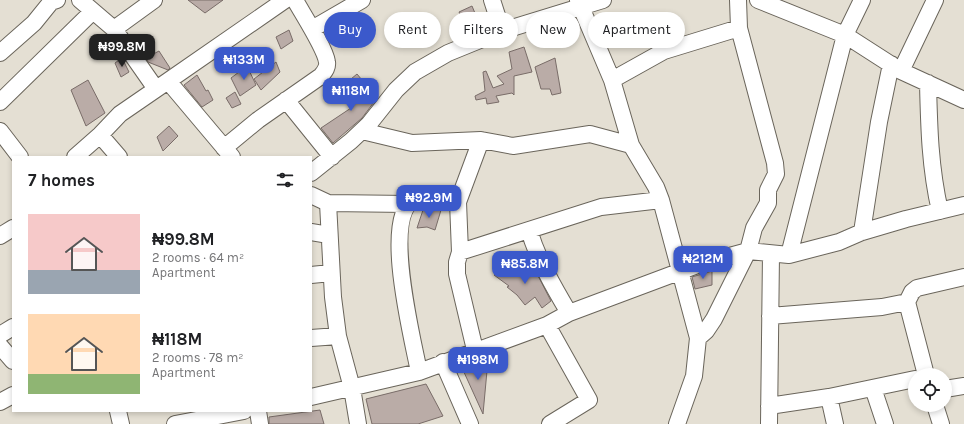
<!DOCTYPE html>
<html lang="en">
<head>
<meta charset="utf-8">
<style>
	body { margin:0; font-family:Karla,sans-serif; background:#f6f6f6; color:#202124; height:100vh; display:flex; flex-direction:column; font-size:15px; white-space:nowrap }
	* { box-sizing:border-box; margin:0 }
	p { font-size:13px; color:#757577 }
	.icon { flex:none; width:22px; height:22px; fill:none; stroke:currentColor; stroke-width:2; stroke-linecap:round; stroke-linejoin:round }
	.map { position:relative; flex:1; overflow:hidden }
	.panel { position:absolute; left:12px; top:156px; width:300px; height:256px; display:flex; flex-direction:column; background:#fff; border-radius:0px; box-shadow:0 2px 6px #0003 }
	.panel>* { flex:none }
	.banner { position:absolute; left:324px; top:12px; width:380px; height:36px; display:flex; gap:8px }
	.fabs { position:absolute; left:908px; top:368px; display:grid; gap:8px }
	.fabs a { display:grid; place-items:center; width:44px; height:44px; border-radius:50%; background:#fff; box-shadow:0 2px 6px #0003; font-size:20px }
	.price { position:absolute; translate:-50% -34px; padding:0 9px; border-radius:8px; background:#3b59cb; color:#fff; font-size:13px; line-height:26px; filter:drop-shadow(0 1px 2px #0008) }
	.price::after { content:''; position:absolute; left:50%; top:24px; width:12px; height:9px; margin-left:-6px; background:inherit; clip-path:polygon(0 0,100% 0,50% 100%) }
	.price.current { background:#222; color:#fff }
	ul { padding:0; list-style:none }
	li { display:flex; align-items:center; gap:12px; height:100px; padding:0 16px }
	li span { display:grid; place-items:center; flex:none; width:112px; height:80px; border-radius:0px; color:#555 }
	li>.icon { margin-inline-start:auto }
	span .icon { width:48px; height:48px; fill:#fffc; stroke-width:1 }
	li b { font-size:17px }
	h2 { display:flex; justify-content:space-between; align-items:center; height:48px; padding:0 16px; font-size:17px }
	.pill { padding:0 14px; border-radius:18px; background:#fff; box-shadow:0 2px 6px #0003; font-size:14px; line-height:36px }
	.pill.current { background:#3b59cb; color:#fff }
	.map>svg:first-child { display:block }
</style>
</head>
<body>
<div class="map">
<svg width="964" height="424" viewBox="0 0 964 424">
	<rect width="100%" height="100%" fill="#e4dfd3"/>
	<path fill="#baaca7" stroke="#796c68" d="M188,0H223L205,13Z
		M472,6L477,18L465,24L459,12Z
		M289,30L293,41L281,49L276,37Z
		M524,47L532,72L514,76V95L512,93L496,96L499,102L487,104L486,98L476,100L475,96L485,91L483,72L486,71L493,88L504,84L497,76L512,69L509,52Z
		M159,51L170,68L168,70L148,62L146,58Z
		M122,58L129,72L121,77L115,63Z
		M555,58L561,93L552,95L550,89H541L535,67Z
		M276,62L280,72L261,90L254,79Z
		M247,66L256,85L240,96L231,78Z
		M357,74L377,98L362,118L333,143L321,128L354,106L352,104L363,97L351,79Z
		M197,75L206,91L208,90L213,100L202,107L184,85Z
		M88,80L105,113L86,126L71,90Z
		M235,92L241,104L232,108L226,98Z
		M169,126L178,136L163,151L157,137Z
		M423,210H441L435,230L427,227L417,228Z
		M521,266L524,271L534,268L551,301L542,308L535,297L525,305L517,295L507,287L509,286L494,275L503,267L509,274Z
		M712,271V285L695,289L692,277Z
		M488,360L483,414L463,370Z
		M426,384L443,416L418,424H372L366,399Z
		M320,410L324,424H269V417Z"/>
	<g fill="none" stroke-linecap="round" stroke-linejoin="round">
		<g stroke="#6a655b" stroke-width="18">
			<path id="minor" d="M80,0L114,29L156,89
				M492,0L502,31
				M578,0L612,80L631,145L656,187L661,200L698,338L694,376L677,424
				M758,0L845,35L901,71L964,100
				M114,29L154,0
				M312,29L362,0
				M0,53L34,23L51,2L57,0
				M901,71L935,0
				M612,80L664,51L739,28
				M168,81L285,0
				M928,83C929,127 930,168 940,211
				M286,100L332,157
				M0,102L93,11
				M0,131L20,157
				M362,131L412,143L481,140L513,146L590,134L631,145
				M100,135L119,157
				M224,148L258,120L321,76C324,72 328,68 327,62C325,48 302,13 295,0
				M75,157L100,135L120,114L168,81L232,157
				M311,173L351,141L369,124L396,90L415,72L448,53L502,31L603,0
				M311,195L328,203L408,204
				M328,203L333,297L338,336L352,388L358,424
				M529,230C538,260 553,286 569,313
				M311,232L329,235
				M862,232L879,122L891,64
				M0,236L13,228
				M460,252L601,207L661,200
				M789,255L845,35L862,0
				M311,275L331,273
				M907,302L926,375
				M770,316L882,307L907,302L912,292L917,288L964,277
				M547,325L589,400L550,424
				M0,335L13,327
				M311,338L338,336
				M698,338L706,331L714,319L748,251L754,228L768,203V190L776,174L775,163L739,28L738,0
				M0,346L13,361
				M475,350L457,274V262L460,252L458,202L481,140
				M443,362L470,424
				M419,372C413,340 382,219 413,200C426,192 444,199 458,202
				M873,388L885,424
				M945,389L964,386
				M311,397L419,372L547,325L569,313L700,264L748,251L789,255L839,242L862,232L906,219L964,205
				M829,397L835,424
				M0,402L13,395
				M935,405L941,424
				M769,406L829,397L915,379
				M118,411L121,424
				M258,411L260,424
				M175,424L244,411
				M769,424L771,254"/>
		</g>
		<use href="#minor" stroke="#fff" stroke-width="16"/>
	</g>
</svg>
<div class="fabs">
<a><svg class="icon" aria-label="locate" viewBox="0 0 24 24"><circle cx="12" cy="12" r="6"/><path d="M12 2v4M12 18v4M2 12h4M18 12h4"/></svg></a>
</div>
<b class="price current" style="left:122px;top:68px">₦99.8M</b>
<b class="price" style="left:244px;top:81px">₦133M</b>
<b class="price" style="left:351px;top:112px">₦118M</b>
<b class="price" style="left:429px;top:219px">₦92.9M</b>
<b class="price" style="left:703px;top:280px">₦212M</b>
<b class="price" style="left:525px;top:285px">₦85.8M</b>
<b class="price" style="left:478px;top:381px">₦198M</b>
<div class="banner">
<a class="pill current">Buy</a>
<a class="pill">Rent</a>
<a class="pill">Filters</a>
<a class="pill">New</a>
<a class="pill">Apartment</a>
</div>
<section class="panel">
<h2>7 homes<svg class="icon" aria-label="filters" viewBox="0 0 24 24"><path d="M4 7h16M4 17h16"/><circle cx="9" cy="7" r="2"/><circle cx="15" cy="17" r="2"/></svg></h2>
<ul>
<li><span style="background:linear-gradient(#f6c9c9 70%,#9aa5b1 0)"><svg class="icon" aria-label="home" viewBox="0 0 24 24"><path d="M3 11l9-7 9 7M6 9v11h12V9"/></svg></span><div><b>₦99.8M</b><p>2 rooms · 64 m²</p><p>Apartment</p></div></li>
<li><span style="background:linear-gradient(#ffd9b3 75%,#8fb573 0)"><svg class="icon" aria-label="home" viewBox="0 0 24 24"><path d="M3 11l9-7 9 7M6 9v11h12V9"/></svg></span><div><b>₦118M</b><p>2 rooms · 78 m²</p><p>Apartment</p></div></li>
</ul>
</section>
</div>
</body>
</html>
